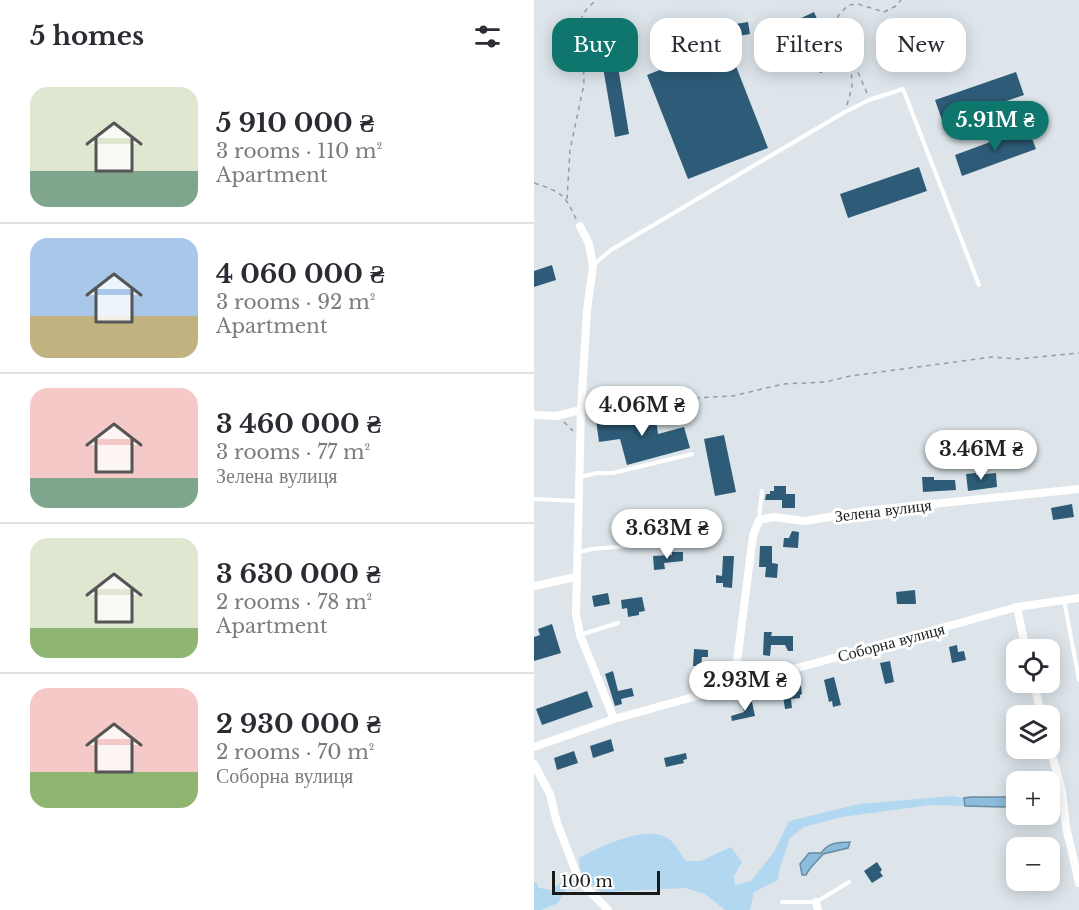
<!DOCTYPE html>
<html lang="en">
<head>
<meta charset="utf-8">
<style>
	body { margin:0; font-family:"Libre Baskerville",serif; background:#f2f2f3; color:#2b2b33; height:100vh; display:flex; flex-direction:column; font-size:22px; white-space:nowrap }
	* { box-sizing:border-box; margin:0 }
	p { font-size:20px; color:#7c7c81 }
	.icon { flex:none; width:33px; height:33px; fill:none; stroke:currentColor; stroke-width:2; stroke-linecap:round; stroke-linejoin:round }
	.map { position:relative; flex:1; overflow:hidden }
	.side { display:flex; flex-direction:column; background:#fff; width:534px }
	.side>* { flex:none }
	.banner { position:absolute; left:18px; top:18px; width:436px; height:54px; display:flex; gap:12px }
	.buttons { position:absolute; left:472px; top:639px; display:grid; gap:12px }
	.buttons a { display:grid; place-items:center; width:54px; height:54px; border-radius:12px; background:#fff; box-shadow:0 3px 15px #0003; font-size:30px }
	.scale { position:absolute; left:18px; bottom:15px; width:108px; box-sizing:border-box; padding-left:6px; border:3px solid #181b1c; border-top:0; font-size:16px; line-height:21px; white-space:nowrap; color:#181b1c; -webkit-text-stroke:4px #fff; paint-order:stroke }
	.price { position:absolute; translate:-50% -51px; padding:0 14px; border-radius:21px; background:#fff; color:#222; font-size:20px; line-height:39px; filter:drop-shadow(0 2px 3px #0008) }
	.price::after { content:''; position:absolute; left:50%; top:36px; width:18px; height:14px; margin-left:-9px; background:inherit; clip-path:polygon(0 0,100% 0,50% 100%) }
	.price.on { background:#0f766e; color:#fff }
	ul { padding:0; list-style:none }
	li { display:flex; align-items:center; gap:18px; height:150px; padding:0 30px }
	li+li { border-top:2px solid #e1e1e2 }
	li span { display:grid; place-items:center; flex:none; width:168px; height:120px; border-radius:18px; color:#555 }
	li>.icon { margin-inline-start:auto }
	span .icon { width:72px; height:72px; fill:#fffc; stroke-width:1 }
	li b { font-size:26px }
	h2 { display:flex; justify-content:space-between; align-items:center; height:72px; padding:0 30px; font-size:26px }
	.pill { padding:0 21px; border-radius:18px; background:#fff; box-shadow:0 3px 15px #0003; font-size:21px; line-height:54px }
	.pill.on { background:#0f766e; color:#fff }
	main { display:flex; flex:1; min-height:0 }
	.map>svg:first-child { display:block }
</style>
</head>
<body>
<main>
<section class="side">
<h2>5 homes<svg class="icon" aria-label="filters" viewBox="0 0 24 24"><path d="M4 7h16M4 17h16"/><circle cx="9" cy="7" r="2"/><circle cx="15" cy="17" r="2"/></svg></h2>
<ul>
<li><span style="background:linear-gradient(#dfe7d0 70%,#7fa58c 0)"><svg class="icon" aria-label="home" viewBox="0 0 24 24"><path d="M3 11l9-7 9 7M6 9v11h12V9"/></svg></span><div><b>5 910 000 ₴</b><p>3 rooms · 110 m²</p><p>Apartment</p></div></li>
<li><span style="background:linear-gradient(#a9c7e8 65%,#c2b280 0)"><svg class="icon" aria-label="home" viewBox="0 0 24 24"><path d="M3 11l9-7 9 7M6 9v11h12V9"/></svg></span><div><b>4 060 000 ₴</b><p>3 rooms · 92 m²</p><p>Apartment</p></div></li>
<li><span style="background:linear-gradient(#f6c9c9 75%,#7fa58c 0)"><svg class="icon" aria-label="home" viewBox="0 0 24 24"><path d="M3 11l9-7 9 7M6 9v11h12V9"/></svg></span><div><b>3 460 000 ₴</b><p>3 rooms · 77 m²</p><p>Зелена вулиця</p></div></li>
<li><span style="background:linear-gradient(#dfe7d0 75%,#8fb573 0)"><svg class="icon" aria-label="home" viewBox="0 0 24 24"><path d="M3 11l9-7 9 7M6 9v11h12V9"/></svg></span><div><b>3 630 000 ₴</b><p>2 rooms · 78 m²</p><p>Apartment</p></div></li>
<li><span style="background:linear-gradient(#f6c9c9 70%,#8fb573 0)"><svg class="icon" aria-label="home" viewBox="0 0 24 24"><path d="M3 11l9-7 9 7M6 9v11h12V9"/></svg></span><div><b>2 930 000 ₴</b><p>2 rooms · 70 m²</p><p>Соборна вулиця</p></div></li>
</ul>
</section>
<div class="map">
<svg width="545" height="910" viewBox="0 0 545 910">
	<rect width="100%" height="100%" fill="#dde5ea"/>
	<path fill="#b2d7f0" d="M418,796L430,798L431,806L397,805L308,817L270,827L256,838L246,867L244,880L220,892L216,910H191L171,894L152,888L67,892C52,880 45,878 45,858C65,847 114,823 135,839C142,844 147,855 152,861H167L197,847L208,862L200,876L201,885L217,881L240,852L255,821L325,804Z
		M39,873L42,882L35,884L24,903L8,910H0V882H2L5,888L18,890Z"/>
	<path fill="#8bbcdc" stroke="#688ca2" stroke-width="1.5" d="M437,797H479L483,804L470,807L431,806L430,798Z
		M316,842L314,848L289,854C283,862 277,865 272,875H268L266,864L275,853H287C295,842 303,843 316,842Z"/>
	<path fill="#2e5c78" d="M280,12L304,66L286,73L263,20Z
		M214,22L216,34L153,45L150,32Z
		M81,48L95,134L81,137L66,50Z
		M196,51L234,148L154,179L113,75L172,52L175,59Z
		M482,72L490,95L409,123L401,100Z
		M494,128L502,149L428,176L421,155Z
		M385,167L393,191L314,218L306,194Z
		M18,265L22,280L0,287V271Z
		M121,412L124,434L150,427L156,448L93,465L86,439L65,442L62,420Z
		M190,435L202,492L181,496L170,439Z
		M442,473V475L462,473L463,487L434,491L432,474Z
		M388,477H400V480H421L422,490L389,492Z
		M240,486H252V494H261V508H248V500H231L232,494H236V491H240Z
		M538,504L540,517L519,520L517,508Z
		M258,531L265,532L264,548L249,547L250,538H255Z
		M226,546H238V563L244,564L243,578L231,577L232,567H225Z
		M138,552H149V561L130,563L131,569L120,570L119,556L138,555Z
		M189,556H200L198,588L189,587V583H182V575L188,576Z
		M381,590L382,604H363L362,592Z
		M74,593L76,604L60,607L58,596Z
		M108,597L111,611L105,612V615L94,617L93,608L88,609L87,600Z
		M18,624L27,653L0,661V637L6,635L4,629Z
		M230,632H238L237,636H259V651H254L251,645H237L236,656L229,655Z
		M423,645L424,652L430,651L432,660L418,663L415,647Z
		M160,649L174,650V657H168L167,666H159Z
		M356,661L360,682L351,684L346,663Z
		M79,671L84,691L98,688L100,696L87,699L88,704L81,706L71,674Z
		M300,677L307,705L299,707L298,701L295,702L290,680Z
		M267,686L268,694L266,695V698L257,699L258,708L251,709L248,689Z
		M53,691L59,707L8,725L2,709Z
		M218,702L221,716L198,721L197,716L210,712L208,704Z
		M77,739L80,751L59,758L56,746Z
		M40,751L44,763L23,770L20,758Z
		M152,753L153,759L149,760L150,763L132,767L130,758Z
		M343,862L348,870L346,872L349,876L338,883L330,871Z"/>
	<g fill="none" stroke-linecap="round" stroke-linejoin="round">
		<path stroke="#969ca0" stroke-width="1.5" stroke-dasharray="4.5 4.5" stroke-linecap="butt" d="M333,93L305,29L304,16L314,5L324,4L350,12L362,6L367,0
			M313,105L318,87L317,62
			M0,183C27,192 30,193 42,219
			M33,199L36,150L50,84L48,17L52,10L62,0
			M54,408H95L142,399L199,396L249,384L292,382L316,376L458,357L484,359L545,353
			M30,422L39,431"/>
		<path stroke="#fff" stroke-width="4" d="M59,265L77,250L309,113L335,100L369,89L445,285
			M46,477L63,473H79L158,454
			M0,499L44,501
			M225,519L228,491
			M45,552L58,549L116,544
			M530,600L545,680
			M46,635L84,623
			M248,902H282L315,882"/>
		<path stroke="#fff" stroke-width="8" d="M46,226L55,244L59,266L53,310L47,410L42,614L46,635L80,719
			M0,415L22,416L47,410
			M0,586L42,577
			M483,607L492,650
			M500,682L507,716
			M200,685L219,536L225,520L240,517L271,521L330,511L545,489
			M0,747L80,719L483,607L545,598
			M516,748L528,791L532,827L545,883
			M0,764L16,794L23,823L45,880L74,910
			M282,902L284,910"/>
	</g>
	<g text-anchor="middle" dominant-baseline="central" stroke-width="6" stroke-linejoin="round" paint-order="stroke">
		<g font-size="16" fill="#181b1c" stroke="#fff">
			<text transform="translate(349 510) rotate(-7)">Зелена вулиця</text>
			<text transform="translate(357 642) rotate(-15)">Соборна вулиця</text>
		</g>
	</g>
</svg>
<div class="buttons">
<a><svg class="icon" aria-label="locate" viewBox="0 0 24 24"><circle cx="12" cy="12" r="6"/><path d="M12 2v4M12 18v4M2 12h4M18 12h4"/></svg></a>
<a><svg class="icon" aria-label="layers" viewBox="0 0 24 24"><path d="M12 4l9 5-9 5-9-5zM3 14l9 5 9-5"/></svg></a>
<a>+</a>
<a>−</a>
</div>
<div class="scale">100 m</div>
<b class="price on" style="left:461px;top:152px">5.91M ₴</b>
<b class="price" style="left:108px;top:437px">4.06M ₴</b>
<b class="price" style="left:447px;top:481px">3.46M ₴</b>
<b class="price" style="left:133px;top:560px">3.63M ₴</b>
<b class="price" style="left:211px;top:712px">2.93M ₴</b>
<div class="banner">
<a class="pill on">Buy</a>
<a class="pill">Rent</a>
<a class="pill">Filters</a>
<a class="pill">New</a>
</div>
</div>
</main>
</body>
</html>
